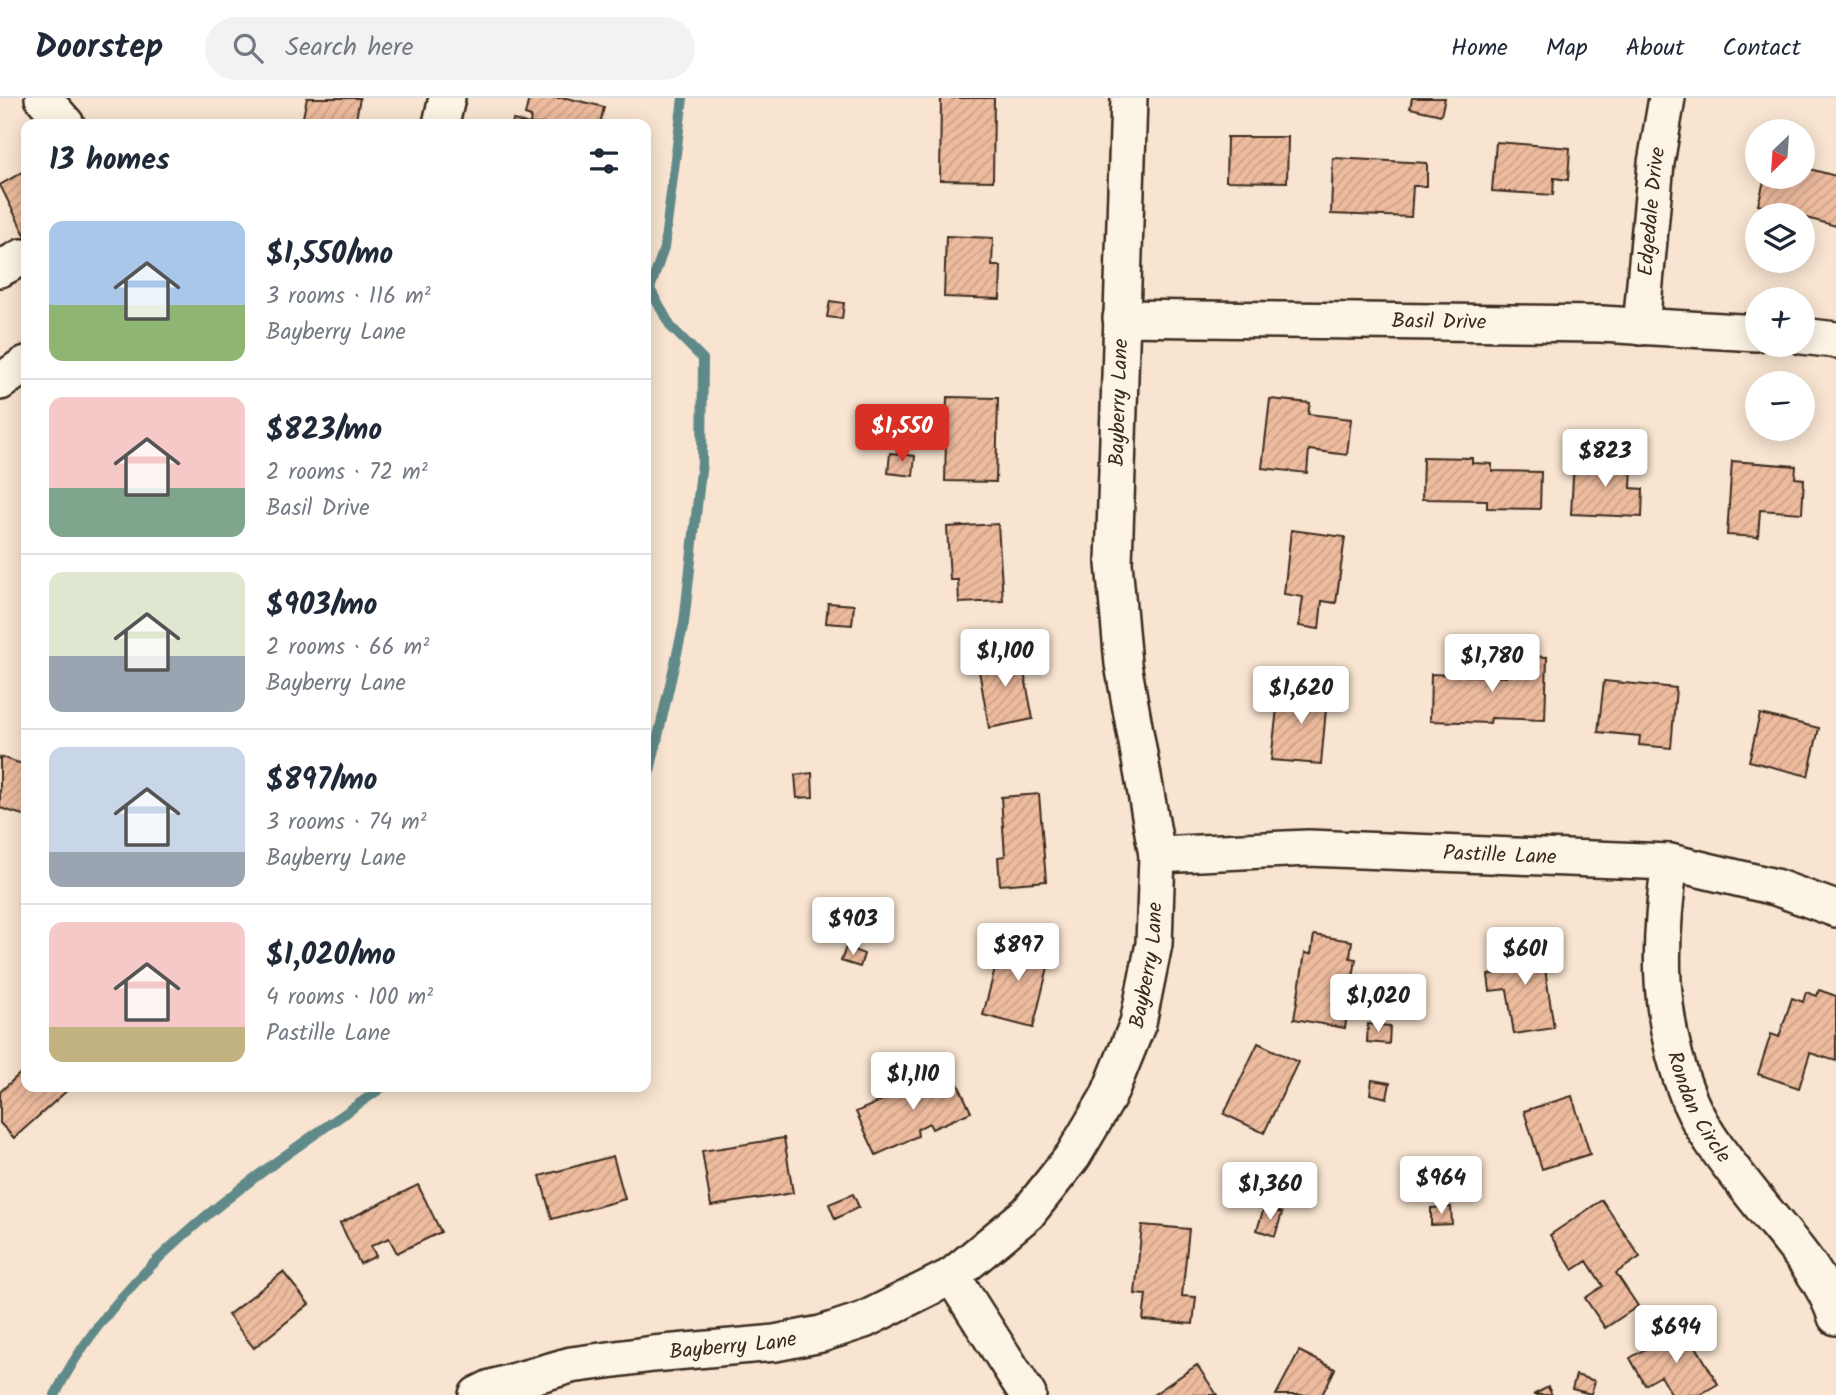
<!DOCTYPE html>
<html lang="en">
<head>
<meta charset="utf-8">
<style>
	body { margin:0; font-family:Kalam,sans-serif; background:#f2f2f3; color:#1f2937; height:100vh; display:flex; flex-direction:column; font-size:26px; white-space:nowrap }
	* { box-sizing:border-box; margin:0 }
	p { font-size:23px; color:#747a83 }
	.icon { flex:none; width:38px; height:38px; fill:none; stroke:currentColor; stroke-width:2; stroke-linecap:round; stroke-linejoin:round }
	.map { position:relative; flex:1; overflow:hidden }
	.panel { position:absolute; left:21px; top:21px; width:630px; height:973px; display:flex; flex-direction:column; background:#fff; border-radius:14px; box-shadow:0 4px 18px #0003 }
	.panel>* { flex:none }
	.needle { width:46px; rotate:205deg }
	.controls { position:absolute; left:1745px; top:21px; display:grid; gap:14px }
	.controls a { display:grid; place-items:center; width:70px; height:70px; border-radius:50%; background:#fff; box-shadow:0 4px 18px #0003; font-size:35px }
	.price { position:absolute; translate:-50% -60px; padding:0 16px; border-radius:7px; background:#fff; color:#222; font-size:23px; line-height:46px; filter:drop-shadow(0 2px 4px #0008) }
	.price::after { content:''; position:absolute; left:50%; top:42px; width:21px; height:16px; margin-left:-10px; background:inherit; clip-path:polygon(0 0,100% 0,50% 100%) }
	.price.current { background:#d93025; color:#fff }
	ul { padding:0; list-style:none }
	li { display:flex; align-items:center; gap:21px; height:175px; padding:0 28px }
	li+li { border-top:2px solid #e0e1e3 }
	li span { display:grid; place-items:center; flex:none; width:196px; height:140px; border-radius:14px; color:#555 }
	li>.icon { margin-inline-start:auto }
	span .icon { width:84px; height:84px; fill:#fffc; stroke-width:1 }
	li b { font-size:30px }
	h2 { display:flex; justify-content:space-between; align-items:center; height:84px; padding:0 28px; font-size:30px }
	header { display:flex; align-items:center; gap:42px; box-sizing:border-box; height:98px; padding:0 35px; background:#fff; border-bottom:2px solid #e0e1e3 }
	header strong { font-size:33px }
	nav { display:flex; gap:38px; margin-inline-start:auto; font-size:24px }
	.search { width:490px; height:63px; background:#f2f2f3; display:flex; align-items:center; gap:18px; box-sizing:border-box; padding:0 24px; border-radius:38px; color:#747a83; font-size:26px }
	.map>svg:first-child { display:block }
</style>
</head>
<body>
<header>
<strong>Doorstep</strong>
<div class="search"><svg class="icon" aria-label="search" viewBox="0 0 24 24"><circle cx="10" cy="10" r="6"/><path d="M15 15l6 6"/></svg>Search here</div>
<nav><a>Home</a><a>Map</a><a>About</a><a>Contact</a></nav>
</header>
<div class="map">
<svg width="1836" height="1297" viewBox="0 0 1836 1297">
	<defs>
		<pattern id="building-hatch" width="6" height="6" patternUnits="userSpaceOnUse" patternTransform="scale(1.75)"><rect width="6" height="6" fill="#edbb9e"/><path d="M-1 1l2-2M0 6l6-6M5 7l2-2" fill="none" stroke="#cca188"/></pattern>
	</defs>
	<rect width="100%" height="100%" fill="#f8e4d0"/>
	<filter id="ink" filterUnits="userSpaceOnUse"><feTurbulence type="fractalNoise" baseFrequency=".0143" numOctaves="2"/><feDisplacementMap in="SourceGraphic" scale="14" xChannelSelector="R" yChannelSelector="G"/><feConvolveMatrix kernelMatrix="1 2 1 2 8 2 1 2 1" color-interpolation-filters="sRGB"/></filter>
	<g filter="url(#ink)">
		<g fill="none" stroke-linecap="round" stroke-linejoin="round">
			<path stroke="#608a89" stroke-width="10" d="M646,681L650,673L684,525L702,364L703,261L671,229L650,191L664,150L683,0
				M55,1297C121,1163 264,1072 383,989"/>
		</g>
		<path fill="url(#building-hatch)" stroke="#3b2a1e" stroke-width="2" d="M307,0H360L355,26L302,24Z
			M529,0H567L604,9L600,26H512L513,22L530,26L531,19L525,17Z
			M941,0H994L993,83L940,82Z
			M1412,0H1445L1441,17L1410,10Z
			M1227,39H1288L1287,84L1226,83Z
			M1496,44L1570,50L1568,82L1554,80L1553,97L1492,93Z
			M1333,60L1427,65V88H1413L1411,119L1331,116Z
			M1802,69L1836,78V128L1758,107L1765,79H1802Z
			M26,72V139L0,87Z
			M946,138L993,140L992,168H1001L1000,201L944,199Z
			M830,203L844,205L842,221L827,219Z
			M947,299L998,300L996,384L945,383Z
			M1270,301L1310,305L1308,316L1351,321L1347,357L1309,352L1307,375L1262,370Z
			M890,355L915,358L913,378L888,375Z
			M1423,359L1472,360V365L1492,366V373L1541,374L1540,411L1487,410V402L1422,401Z
			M1574,361L1632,364L1631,390L1643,391L1642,419L1571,416Z
			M1732,363L1796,368L1795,380L1804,381L1802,415L1760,412L1758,439L1727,437Z
			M998,426L1003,503L959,505L958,482H950L947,429Z
			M1291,432L1345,439L1336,505L1322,503L1319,531L1299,528L1303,499L1284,496Z
			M828,505L854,507L852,527L826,525Z
			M1020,553L1033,621L989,630L977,561Z
			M1506,557L1547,559L1545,622L1491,620L1490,625L1430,623L1431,576L1506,579Z
			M1604,583L1676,590L1671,650L1639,647L1640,638L1598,634Z
			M1299,586L1328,589L1321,666L1271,662L1277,611H1282L1283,595L1299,596Z
			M1760,616L1819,630L1808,678L1749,663Z
			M0,659L26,667V718L0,710Z
			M812,675L813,699L797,700L795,677Z
			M1039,696L1046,783L1000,787L998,759L1005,758L1001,699Z
			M1314,837L1352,843L1350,860L1356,861L1345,930L1294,921L1305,855L1311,856Z
			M1003,840L1052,853L1033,930L983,917Z
			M1541,844L1554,930L1514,936L1507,891L1490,893L1488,877L1502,875L1498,850Z
			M846,849L864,856L860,869L841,863Z
			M1819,892L1836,898V963L1810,955L1799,990L1758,976L1771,936L1779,939L1792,900L1803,904L1806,894L1817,898Z
			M1368,926L1390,928L1389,946L1367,944Z
			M1258,945L1298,964L1264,1035L1224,1016Z
			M26,970V989H71L14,1040L0,1025V994Z
			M951,971L971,1014L932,1031L929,1025L917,1031L918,1038L876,1057L856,1014Z
			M1372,982L1390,985L1387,1000L1370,996Z
			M1572,998L1590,1056L1542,1071L1524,1013Z
			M784,1040L793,1095L711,1108L702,1053Z
			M613,1058L625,1101L552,1121L540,1078Z
			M418,1087L441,1134L397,1155L389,1140L371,1148L376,1158L360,1166L340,1125Z
			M853,1096L859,1109L835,1121L829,1106Z
			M1602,1102L1640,1159L1616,1175L1638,1208L1605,1230L1585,1200L1603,1188L1587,1163L1573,1172L1550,1137Z
			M1451,1109L1452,1126L1431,1127V1110Z
			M1264,1110L1282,1115L1275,1138L1257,1132Z
			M1142,1127L1189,1131L1182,1198L1196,1199L1193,1226L1143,1222L1146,1197L1135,1196Z
			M283,1174L309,1206L254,1250L228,1217Z
			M1684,1228L1718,1286L1699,1297H1672L1661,1278L1645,1287L1630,1260Z
			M1299,1253L1335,1271L1322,1297H1276Z
			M1197,1267L1217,1297H1153Z
			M1576,1277L1595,1283L1591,1296L1572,1291Z
			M1548,1289L1552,1297H1533Z"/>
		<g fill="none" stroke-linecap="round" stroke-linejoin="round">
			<g stroke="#3b2a1e" stroke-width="40">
				<g id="minor">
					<path d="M43,0L66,26"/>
					<path d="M441,26L447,0"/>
					<path d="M0,171L22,159"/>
					<path id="s1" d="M1121,220L1601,226L1757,235"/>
					<path id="s2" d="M1641,229L1656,65L1667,0"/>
					<path d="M1802,238L1836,242"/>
					<path d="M0,284L26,266"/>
					<path id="s3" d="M1157,757L1308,750L1670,764L1775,789L1836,811"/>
					<path id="s4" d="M1670,764C1658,849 1657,923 1690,1004C1706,1041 1735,1074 1759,1105C1786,1139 1822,1176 1836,1219"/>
					<path d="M952,1178L1028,1297"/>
					<path id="s5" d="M477,1297L491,1290L571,1267L653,1256L775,1245L821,1236L864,1222L952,1178L1028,1115L1073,1058L1108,999L1138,925L1154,846L1157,757L1123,566L1114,465L1129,0"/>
				</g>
			</g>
			<use href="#minor" stroke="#fcf5e5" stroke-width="35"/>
		</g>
	</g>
	<g text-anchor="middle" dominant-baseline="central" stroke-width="5" stroke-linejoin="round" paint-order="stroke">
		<g font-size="21" fill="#3b2a1e" stroke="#fcf5e5">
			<text stroke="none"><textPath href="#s2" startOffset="116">Edgedale Drive</textPath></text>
			<text stroke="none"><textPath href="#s1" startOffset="318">Basil Drive</textPath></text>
			<text stroke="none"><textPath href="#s5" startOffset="1440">Bayberry Lane</textPath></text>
			<text stroke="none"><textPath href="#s3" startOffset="343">Pastille Lane</textPath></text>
			<text stroke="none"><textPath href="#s5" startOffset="873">Bayberry Lane</textPath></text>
			<text stroke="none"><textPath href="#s4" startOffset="252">Rondan Circle</textPath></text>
			<text stroke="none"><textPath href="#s5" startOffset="262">Bayberry Lane</textPath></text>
		</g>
	</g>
</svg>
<div class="controls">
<a><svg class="needle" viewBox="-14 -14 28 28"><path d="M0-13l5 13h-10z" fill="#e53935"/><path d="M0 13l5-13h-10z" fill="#747a83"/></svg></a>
<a><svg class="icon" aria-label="layers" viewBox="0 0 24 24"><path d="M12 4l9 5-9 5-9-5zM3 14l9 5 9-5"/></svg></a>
<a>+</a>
<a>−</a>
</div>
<b class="price current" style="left:902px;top:366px">$1,550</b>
<b class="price" style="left:1605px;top:391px">$823</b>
<b class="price" style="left:1005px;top:591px">$1,100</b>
<b class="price" style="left:1492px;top:596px">$1,780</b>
<b class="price" style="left:1301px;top:628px">$1,620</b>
<b class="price" style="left:853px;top:859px">$903</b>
<b class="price" style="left:1018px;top:885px">$897</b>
<b class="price" style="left:1525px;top:889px">$601</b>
<b class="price" style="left:1378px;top:936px">$1,020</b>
<b class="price" style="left:913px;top:1014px">$1,110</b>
<b class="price" style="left:1441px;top:1118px">$964</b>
<b class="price" style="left:1270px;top:1124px">$1,360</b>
<b class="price" style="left:1676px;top:1267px">$694</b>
<section class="panel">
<h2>13 homes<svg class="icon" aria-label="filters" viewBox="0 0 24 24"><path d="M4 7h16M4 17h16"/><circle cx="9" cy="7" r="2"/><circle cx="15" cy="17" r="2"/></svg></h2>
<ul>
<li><span style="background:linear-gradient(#a9c7e8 60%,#8fb573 0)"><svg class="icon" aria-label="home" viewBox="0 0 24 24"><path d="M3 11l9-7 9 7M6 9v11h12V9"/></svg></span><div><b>$1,550/mo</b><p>3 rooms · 116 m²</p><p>Bayberry Lane</p></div></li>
<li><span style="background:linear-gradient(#f6c9c9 65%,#7fa58c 0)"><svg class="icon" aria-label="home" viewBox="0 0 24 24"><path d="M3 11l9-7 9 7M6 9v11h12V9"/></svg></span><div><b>$823/mo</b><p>2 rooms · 72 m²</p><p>Basil Drive</p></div></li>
<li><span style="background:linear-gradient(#dfe7d0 60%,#9aa5b1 0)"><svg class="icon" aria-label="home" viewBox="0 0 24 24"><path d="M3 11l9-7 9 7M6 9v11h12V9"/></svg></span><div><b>$903/mo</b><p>2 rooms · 66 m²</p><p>Bayberry Lane</p></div></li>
<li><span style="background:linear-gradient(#c9d6e8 75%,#9aa5b1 0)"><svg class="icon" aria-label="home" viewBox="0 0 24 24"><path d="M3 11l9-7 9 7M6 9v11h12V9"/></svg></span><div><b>$897/mo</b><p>3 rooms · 74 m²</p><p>Bayberry Lane</p></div></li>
<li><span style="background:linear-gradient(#f6c9c9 75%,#c2b280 0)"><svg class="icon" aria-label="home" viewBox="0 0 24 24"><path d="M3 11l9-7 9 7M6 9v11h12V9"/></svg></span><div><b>$1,020/mo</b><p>4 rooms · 100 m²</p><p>Pastille Lane</p></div></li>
</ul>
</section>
</div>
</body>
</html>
